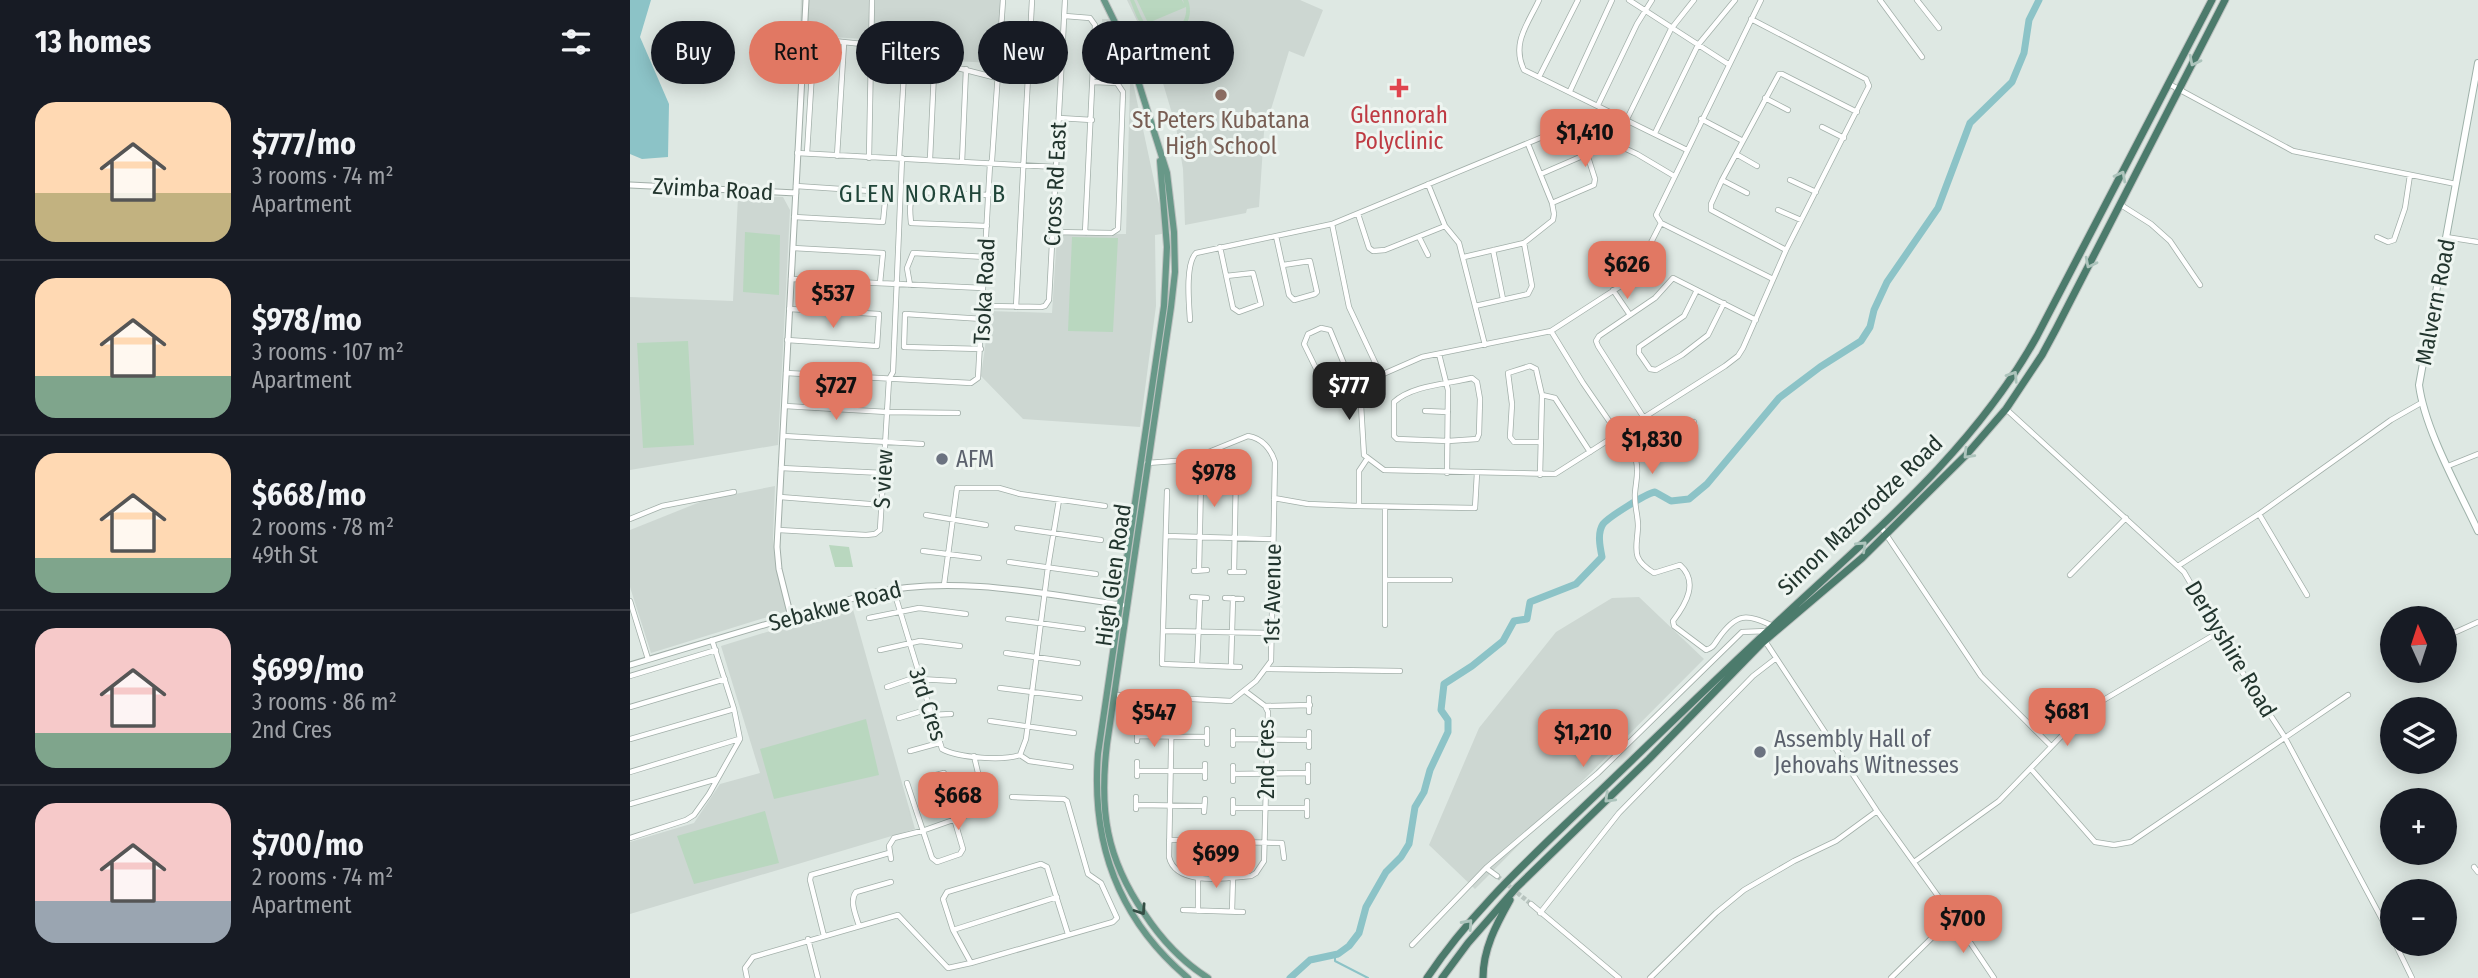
<!DOCTYPE html>
<html lang="en">
<head>
<meta charset="utf-8">
<style>
	body { margin:0; font-family:"Fira Sans Condensed",sans-serif; background:#242831; color:#f1f3f6; height:100vh; display:flex; flex-direction:column; font-size:26px; white-space:nowrap }
	* { box-sizing:border-box; margin:0 }
	p { font-size:23px; color:#9ea1a6 }
	.icon { flex:none; width:38px; height:38px; fill:none; stroke:currentColor; stroke-width:2; stroke-linecap:round; stroke-linejoin:round }
	.map { position:relative; flex:1; overflow:hidden }
	.side { display:flex; flex-direction:column; background:#171b24; width:630px }
	.side>* { flex:none }
	.banner { position:absolute; left:21px; top:21px; width:665px; height:63px; display:flex; gap:14px }
	.needle { width:46px; rotate:357deg }
	.tools { position:absolute; left:1750px; top:606px; display:grid; gap:14px }
	.tools a { display:grid; place-items:center; width:77px; height:77px; border-radius:50%; background:#171b24; box-shadow:0 4px 18px #0003; font-size:35px }
	.price { position:absolute; translate:-50% -60px; padding:0 16px; border-radius:14px; background:#e17863; color:#111; font-size:23px; line-height:46px; filter:drop-shadow(0 2px 4px #0008) }
	.price::after { content:''; position:absolute; left:50%; top:42px; width:21px; height:16px; margin-left:-10px; background:inherit; clip-path:polygon(0 0,100% 0,50% 100%) }
	.price.active { background:#222; color:#fff }
	ul { padding:0; list-style:none }
	li { display:flex; align-items:center; gap:21px; height:175px; padding:0 35px }
	li+li { border-top:2px solid #363941 }
	li span { display:grid; place-items:center; flex:none; width:196px; height:140px; border-radius:21px; color:#555 }
	li>.icon { margin-inline-start:auto }
	span .icon { width:84px; height:84px; fill:#fffc; stroke-width:1 }
	li b { font-size:30px }
	h2 { display:flex; justify-content:space-between; align-items:center; height:84px; padding:0 35px; font-size:30px }
	.pill { padding:0 24px; border-radius:32px; background:#171b24; box-shadow:0 4px 18px #0003; font-size:24px; line-height:63px }
	.pill.active { background:#e17863; color:#111 }
	main { display:flex; flex:1; min-height:0 }
	.map>svg:first-child { display:block }
</style>
</head>
<body>
<main>
<section class="side">
<h2>13 homes<svg class="icon" aria-label="filters" viewBox="0 0 24 24"><path d="M4 7h16M4 17h16"/><circle cx="9" cy="7" r="2"/><circle cx="15" cy="17" r="2"/></svg></h2>
<ul>
<li><span style="background:linear-gradient(#ffd9b3 65%,#c2b280 0)"><svg class="icon" aria-label="home" viewBox="0 0 24 24"><path d="M3 11l9-7 9 7M6 9v11h12V9"/></svg></span><div><b>$777/mo</b><p>3 rooms · 74 m²</p><p>Apartment</p></div></li>
<li><span style="background:linear-gradient(#ffd9b3 70%,#7fa58c 0)"><svg class="icon" aria-label="home" viewBox="0 0 24 24"><path d="M3 11l9-7 9 7M6 9v11h12V9"/></svg></span><div><b>$978/mo</b><p>3 rooms · 107 m²</p><p>Apartment</p></div></li>
<li><span style="background:linear-gradient(#ffd9b3 75%,#7fa58c 0)"><svg class="icon" aria-label="home" viewBox="0 0 24 24"><path d="M3 11l9-7 9 7M6 9v11h12V9"/></svg></span><div><b>$668/mo</b><p>2 rooms · 78 m²</p><p>49th St</p></div></li>
<li><span style="background:linear-gradient(#f6c9c9 75%,#7fa58c 0)"><svg class="icon" aria-label="home" viewBox="0 0 24 24"><path d="M3 11l9-7 9 7M6 9v11h12V9"/></svg></span><div><b>$699/mo</b><p>3 rooms · 86 m²</p><p>2nd Cres</p></div></li>
<li><span style="background:linear-gradient(#f6c9c9 70%,#9aa5b1 0)"><svg class="icon" aria-label="home" viewBox="0 0 24 24"><path d="M3 11l9-7 9 7M6 9v11h12V9"/></svg></span><div><b>$700/mo</b><p>2 rooms · 74 m²</p><p>Apartment</p></div></li>
</ul>
</section>
<div class="map">
<svg width="1848" height="978" viewBox="0 0 1848 978">
	<rect width="100%" height="100%" fill="#dee8e3"/>
	<path fill="#cdd7d2" d="M171,0H371L367,63L248,58L249,40L170,35Z
		M497,0H670L693,10L674,57L659,51L634,132L629,207L617,209L616,213L555,225L553,169L546,127L527,63Z
		M472,19H479L502,78L531,213L532,234L525,235L526,306L510,427L393,419L351,376L360,311L422,313L427,235L496,234L500,84L498,79L474,76Z
		M108,196L153,197L160,210L148,445L0,470V297L103,301Z
		M145,486L143,539L147,568L157,611L21,653L0,587V530L75,500Z
		M1009,597L1074,659L845,889L799,845L849,728L926,632L982,598Z
		M222,606L285,829L0,914V842L64,823L90,784L130,773L91,646Z"/>
	<path fill="#b9d7bf" d="M500,0H504C509,10 512,24 522,30C539,42 558,25 556,7L518,23L507,0H552L554,4L553,0H558C568,27 537,52 516,30C508,23 504,10 500,0Z
		M115,232L150,235L149,295L113,292Z
		M442,237L488,238L483,332L438,331Z
		M58,341L64,445L13,448L7,343Z
		M199,545L219,547L223,567H205Z
		M236,719L249,775L144,799L130,749Z
		M135,811L149,863L64,884L47,836Z"/>
	<path fill="#8cc3c7" d="M0,0H21L10,37L39,104L38,157L12,159L0,154Z"/>
	<g fill="none" stroke-linecap="round" stroke-linejoin="round">
		<path stroke="#8cc3c7" stroke-width="2" d="M705,954V961L738,978"/>
		<path stroke="#8cc3c7" stroke-width="7" d="M660,978L680,960L708,954L719,946L729,933L736,907L756,872L771,857L779,844L785,807L794,792L800,770L818,732V720L811,710L814,684L842,666L873,641L884,621L897,619L900,602L946,584L972,557C970,547 967,533 973,524C979,517 1015,494 1025,492L1041,501L1059,499L1077,484L1149,398L1190,367L1231,341L1240,327L1244,310L1257,282L1308,208L1340,123L1382,82L1394,53L1399,20L1409,0"/>
		<path stroke="#b8c4bf" stroke-width="4.5" stroke-dasharray="4.5 2" stroke-linecap="butt" d="M867,876L901,904"/>
		<g stroke="#a2afa9" stroke-width="6">
			<path id="minor" d="M909,0C898,24 881,43 894,70L1057,150
				M999,0L1098,64
				M1131,0L1026,215L1031,223L1143,279
				M1250,0L1292,57
				M1287,0L1309,28
				M435,16L460,18L465,25L455,233
				M174,38L242,45
				M369,64L431,65
				M909,77L948,0
				M1539,84L1663,151L1826,184
				M940,91L982,0
				M1135,98L1158,110
				M968,105L1007,24L1022,0
				M429,118L462,120
				M997,119L1041,29L1064,0
				M1071,119L1113,141
				M1192,127L1214,138
				M1025,133L1068,45L1105,0
				M167,153L426,167
				M177,153L184,40
				M1106,154L1127,166
				M207,156L214,43
				M239,158L242,0
				M269,158L274,73L278,70L304,72L309,67L316,65L367,78
				M300,159L304,72
				M332,162L336,69
				M911,174L964,151L968,136
				M1092,180L1117,193
				M1160,180L1186,192
				M798,184L815,226L829,243L855,345
				M922,203L964,185L965,179L957,154
				M1491,205L1521,224L1540,241L1570,285
				M1148,210L1171,220
				M728,214L739,248L743,251L755,250L815,226
				M164,217L253,222L256,192L166,186
				M1031,223L1003,278L921,331L792,357L703,396L697,391L674,344L678,334L691,328L700,330L731,405L734,455L754,470L925,474L1095,366L1108,356L1113,348L1156,250L1239,86L1236,79L1121,19
				M702,224L927,131L943,127L960,128L968,136L1007,154L1044,176
				M357,226L281,223C280,211 278,201 287,192L359,195
				M423,232L482,233L488,229L493,92L487,83L464,82
				M646,236L659,295L664,300L685,294L687,292L680,261L653,265
				M789,237L798,255
				M1747,237L1758,242L1764,240L1775,208L1780,175
				M1816,237L1848,242
				M590,247L603,308L609,312L631,304L623,273L596,276
				M163,248L253,253L250,283
				M863,250L873,299
				M1156,250L1081,210V204L1092,180L1149,74H1152L1227,112
				M834,257L894,243L923,220L924,214L922,203L898,144
				M161,279L353,288
				M280,285L277,268L283,253L356,257
				M983,290L1000,315
				M1067,290L1054,316L1009,347V353L1020,369L1026,370L1052,355L1078,335L1094,303
				M354,306L411,307L415,306L419,300L435,0
				M845,306L898,294L902,286L894,243
				M386,307L402,0
				M560,320C559,304 555,264 566,253L702,224L719,307L751,375
				M921,331L953,383L1006,460L1064,422
				M157,340L247,346L249,314L159,309
				M351,349L274,347L275,314L353,319
				M809,354L818,390L817,473
				M156,373L341,383L348,378L360,164L362,160L373,0
				M842,378L847,382L850,399L849,434L847,439L818,441L767,439L764,436V402C783,385 818,384 842,378Z
				M912,395L925,398L960,452
				M155,406L257,412L328,413
				M1376,409L1554,572L1614,675L1654,736L1762,938
				M795,411L818,412
				M1014,418L968,346L966,341L969,336L1025,298L1043,278L1126,320
				M154,436L292,444
				M910,442H884L880,437L882,404L878,373L900,366L906,369L912,395L910,475
				M737,459L729,471V506L845,508L847,473
				M1006,460C1009,473 1006,480 1005,493C1004,504 1008,515 1008,526C1007,550 1000,558 1024,573L1050,565C1069,582 1056,604 1043,621L1044,626L1076,650C1083,648 1084,645 1088,639C1107,612 1116,614 1143,626
				M1818,466L1848,454
				M151,468L253,473
				M537,491L532,664L610,667
				M150,497L252,505
				M644,498L678,504L729,506
				M1629,514L1677,595
				M296,515L356,525
				M0,519L32,506L104,492
				M1251,527L1351,676L1421,746
				M387,528L471,540
				M149,530L236,535L245,534L250,530L259,379L263,372L272,158
				M536,536L643,539
				M293,551L349,558
				M379,562L466,574
				M1548,566L1629,514L1761,420L1791,403
				M569,570L571,481
				M564,571L577,570
				M600,572H614
				M604,572L606,473
				M1440,575L1496,518
				M755,580H820
				M314,585L327,488H369L390,494L475,506
				M263,588L312,749C329,758 373,761 390,755L396,739L418,567L429,500
				M562,597L577,598
				M595,598L612,599
				M0,601L18,659
				M239,618L289,608L336,614
				M378,619L453,629
				M755,625V508
				M533,631L641,633
				M1815,637L1848,622
				M1135,641L1247,811L1323,917L1261,978
				M250,650L290,641L330,646
				M376,653L448,663
				M567,665L570,598
				M601,666L603,598
				M637,669L770,671
				M0,676L86,650
				M289,679L324,681
				M257,687L289,676
				M370,688L450,698
				M484,695L601,701L626,681L641,661L645,462C641,449 632,438 618,436L559,460L517,463
				M542,699L539,857C546,887 598,878 621,876L626,873L634,861L638,712L635,706L615,691
				M635,706L680,705
				M0,707L95,679
				M679,712V698
				M301,715L321,714
				M269,718L299,709
				M360,721L444,733
				M679,732V747
				M507,736L577,737V744
				M577,737V729
				M0,739L104,709
				M603,739L679,740
				M507,741L508,725
				M603,745V731
				M280,751L309,743
				M390,755L399,761L441,767
				M575,764V778
				M678,765V782
				M1401,769L1465,842L1484,845L1501,842L1718,695
				M507,771H575
				M0,772L109,739
				M603,774L678,773
				M302,776L314,773
				M507,776V762
				M603,781V766
				M277,783L302,858L307,862L330,854L333,849L311,774
				M382,797L434,799L437,801L458,874L471,883L487,918L483,922L341,963L323,930L313,899L317,892L411,864L417,867L438,934
				M603,800V813
				M0,804L87,779
				M506,805L574,806
				M603,808H677
				M506,809V797
				M574,812L575,799
				M677,816V801
				M0,838L56,820L64,815L79,794L110,739L104,709L82,640
				M539,840H574
				M600,842L652,843L654,858
				M574,847V833
				M261,859L259,846L264,838L292,831L354,809V798L344,756
				M1284,862L1369,801L1447,720L1465,705L1589,632
				M1844,867L1848,872
				M856,868L867,876
				M901,904L989,978
				M553,910L613,912
				M568,911V877
				M602,911L603,877
				M910,913L989,813L1123,676L1145,659
				M1323,917L1364,978
				M229,926C226,915 219,901 226,892L261,882
				M323,930L427,897
				M194,936L180,880L181,875L259,853
				M178,939L188,978
				M1765,943L1782,978
				M782,945L856,868L968,773L1112,632L1137,631
				M117,978L115,968L123,957L268,915L318,968L341,963
				M1020,978L1086,913L1114,890L1164,861L1206,841L1247,811"/>
		</g>
		<g stroke="#a2afa9" stroke-width="7">
			<path id="tertiary" d="M0,185L166,193
				M161,617L149,569L147,547L176,0
				M0,665L241,593C323,575 410,593 492,605"/>
		</g>
		<g stroke="#9fb2aa" stroke-width="8">
			<path id="secondary" d="M1848,63L1789,385C1795,430 1828,488 1848,531"/>
		</g>
		<g stroke="#bdc2c0" stroke-width="8">
			<path id="primary" d="M474,0L498,49L537,173L544,232L545,272L541,307L477,744C469,810 476,858 514,913C531,939 551,961 578,978
				M530,161L537,247L534,306L468,754C461,844 488,919 558,978"/>
		</g>
		<g stroke="#bdc2c0" stroke-width="9">
			<path id="trunk" d="M797,978C838,916 893,865 946,814C1011,752 1075,689 1141,628C1237,538 1343,452 1407,336L1582,0
				M812,978L838,943L887,887L1019,759L1132,643L1232,558L1337,454L1376,409L1412,355L1426,329L1595,0
				M853,978C853,949 866,925 880,900"/>
		</g>
		<use href="#minor" stroke="#fff" stroke-width="4.5"/>
		<use href="#tertiary" stroke="#fff" stroke-width="5"/>
		<use href="#secondary" stroke="#fff" stroke-width="6"/>
		<use href="#primary" stroke="#689888" stroke-width="6"/>
		<use href="#trunk" stroke="#4c7b6c" stroke-width="7"/>
	</g>
	<defs><path id="oneway-chevron" d="M-2-3.5L2.5 0L-2 3.5" fill="none" stroke-width="1.6" stroke-linecap="round" stroke-linejoin="round" transform="scale(1.75)"/></defs>
	<g stroke="#adc4bc">
		<use href="#oneway-chevron" transform="translate(1564 61) rotate(117)"/>
		<use href="#oneway-chevron" transform="translate(1491 176) rotate(-62)"/>
		<use href="#oneway-chevron" transform="translate(1460 263) rotate(117)"/>
		<use href="#oneway-chevron" transform="translate(1383 376) rotate(-57)"/>
		<use href="#oneway-chevron" transform="translate(1338 454) rotate(134)"/>
		<use href="#oneway-chevron" transform="translate(1232 546) rotate(-43)"/>
		<use href="#oneway-chevron" transform="translate(979 798) rotate(136)"/>
		<use href="#oneway-chevron" transform="translate(838 924) rotate(-48)"/>
	</g>
	<use stroke="#344e44" href="#oneway-chevron" transform="translate(511 910) rotate(56)"/>
	<path fill="#e0444e" stroke="#eef5f1" stroke-width="2.5" d="M765.5 77.5h7v7h7v7h-7v7h-7v-7h-7v-7h7z"/>
	<circle fill="#8d6e63" stroke="#eef5f1" stroke-width="2.5" cx="591" cy="95" r="7"/>
	<g fill="#6b7280" stroke="#eef5f1" stroke-width="2.5">
		<circle cx="312" cy="459" r="7"/>
		<circle cx="1130" cy="752" r="7"/>
	</g>
	<g text-anchor="middle" dominant-baseline="central" stroke-width="6" stroke-linejoin="round" paint-order="stroke">
		<g font-size="23" fill="#be3a42" stroke="#eef5f1">
			<text x="769" y="115">Glennorah<tspan x="769" dy="26">Polyclinic</tspan></text>
		</g>
		<g font-size="23" fill="#785e54" stroke="#eef5f1">
			<text x="591" y="120">St Peters Kubatana<tspan x="591" dy="26">High School</tspan></text>
		</g>
		<g font-size="23" fill="#22352e" stroke="#eef5f1">
			<text transform="translate(425 184) rotate(-87)">Cross Rd East</text>
			<text transform="translate(83 189) rotate(3)">Zvimba Road</text>
			<text transform="translate(354 291) rotate(-87)">Tsoka Road</text>
			<text transform="translate(1805 302) rotate(-79)">Malvern Road</text>
			<text transform="translate(253 479) rotate(-87)">S view</text>
			<text transform="translate(1230 515) rotate(-44)">Simon Mazorodze Road</text>
			<text transform="translate(483 575) rotate(-82)">High Glen Road</text>
			<text transform="translate(642 594) rotate(-89)">1st Avenue</text>
			<text transform="translate(205 606) rotate(-15)">Sebakwe Road</text>
			<text transform="translate(1601 649) rotate(59)">Derbyshire Road</text>
			<text transform="translate(298 704) rotate(72)">3rd Cres</text>
			<text transform="translate(636 759) rotate(-90)">2nd Cres</text>
		</g>
		<g font-size="23" fill="#5b616d" stroke="#eef5f1" text-anchor="start">
			<text x="326" y="459">AFM</text>
			<text x="1144" y="739">Assembly Hall of<tspan x="1144" dy="26">Jehovahs Witnesses</tspan></text>
		</g>
		<g font-size="24" letter-spacing="2" fill="#204539" stroke="#eef5f1">
			<text x="293" y="194">GLEN NORAH B</text>
		</g>
	</g>
</svg>
<div class="tools">
<a><svg class="needle" viewBox="-14 -14 28 28"><path d="M0-13l5 13h-10z" fill="#e53935"/><path d="M0 13l5-13h-10z" fill="#9ea1a6"/></svg></a>
<a><svg class="icon" aria-label="layers" viewBox="0 0 24 24"><path d="M12 4l9 5-9 5-9-5zM3 14l9 5 9-5"/></svg></a>
<a>+</a>
<a>−</a>
</div>
<b class="price" style="left:955px;top:169px">$1,410</b>
<b class="price" style="left:997px;top:301px">$626</b>
<b class="price" style="left:203px;top:330px">$537</b>
<b class="price" style="left:206px;top:422px">$727</b>
<b class="price active" style="left:719px;top:422px">$777</b>
<b class="price" style="left:1022px;top:476px">$1,830</b>
<b class="price" style="left:584px;top:509px">$978</b>
<b class="price" style="left:1437px;top:748px">$681</b>
<b class="price" style="left:524px;top:749px">$547</b>
<b class="price" style="left:953px;top:769px">$1,210</b>
<b class="price" style="left:328px;top:832px">$668</b>
<b class="price" style="left:586px;top:890px">$699</b>
<b class="price" style="left:1333px;top:955px">$700</b>
<div class="banner">
<a class="pill">Buy</a>
<a class="pill active">Rent</a>
<a class="pill">Filters</a>
<a class="pill">New</a>
<a class="pill">Apartment</a>
</div>
</div>
</main>
</body>
</html>
